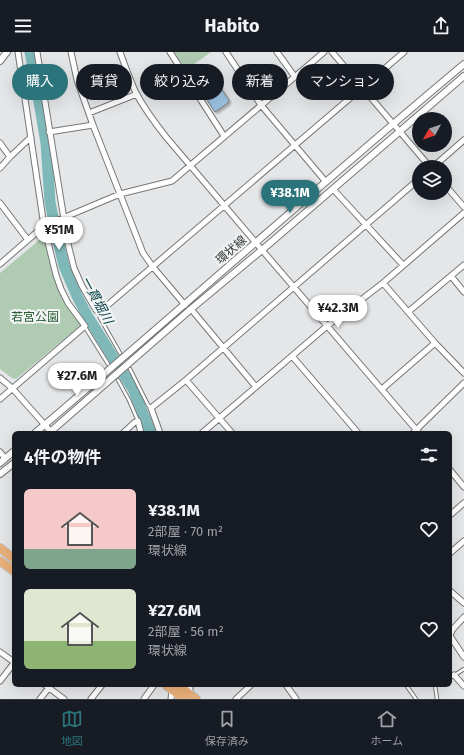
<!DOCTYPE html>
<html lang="ja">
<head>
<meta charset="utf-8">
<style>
	body { margin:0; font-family:"Fira Sans","Noto Sans JP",sans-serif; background:#20242c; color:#f1f3f6; height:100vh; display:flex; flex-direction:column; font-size:15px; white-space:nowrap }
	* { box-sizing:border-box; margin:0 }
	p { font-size:13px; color:#9ea1a6 }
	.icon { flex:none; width:22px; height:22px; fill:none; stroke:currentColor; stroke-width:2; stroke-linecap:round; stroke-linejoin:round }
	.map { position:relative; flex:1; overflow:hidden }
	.side { position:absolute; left:12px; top:379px; width:440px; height:256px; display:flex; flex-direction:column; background:#171b24; border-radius:6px; box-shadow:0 4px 16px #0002 }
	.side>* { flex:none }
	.hud { position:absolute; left:12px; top:12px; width:440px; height:36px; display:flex; gap:8px }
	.needle { width:26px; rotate:230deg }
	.fabs { position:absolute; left:412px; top:60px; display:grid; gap:8px }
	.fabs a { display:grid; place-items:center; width:40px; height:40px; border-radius:50%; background:#171b24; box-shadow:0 4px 16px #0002; font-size:20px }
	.price { position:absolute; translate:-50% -34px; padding:0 9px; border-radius:14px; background:#fff; color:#222; font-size:13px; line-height:26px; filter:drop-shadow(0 1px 2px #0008) }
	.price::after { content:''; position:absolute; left:50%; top:24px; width:12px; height:9px; margin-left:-6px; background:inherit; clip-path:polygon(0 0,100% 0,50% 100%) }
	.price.selected { background:#2b747c; color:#fff }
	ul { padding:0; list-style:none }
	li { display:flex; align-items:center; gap:12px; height:100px; padding:0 12px }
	li span { display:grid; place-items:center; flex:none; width:112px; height:80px; border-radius:6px; color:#555 }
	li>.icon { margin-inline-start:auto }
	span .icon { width:48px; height:48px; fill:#fffc; stroke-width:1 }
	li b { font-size:17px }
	h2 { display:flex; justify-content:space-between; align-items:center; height:48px; padding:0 12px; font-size:17px }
	.chip { padding:0 14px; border-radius:18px; background:#171b24; box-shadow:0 4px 16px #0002; font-size:14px; line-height:36px }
	.chip.selected { background:#2b747c; color:#fff }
	header { display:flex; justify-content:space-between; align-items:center; height:52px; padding:0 12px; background:#171b24; font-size:18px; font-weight:700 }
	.tab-bar { display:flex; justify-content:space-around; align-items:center; height:56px; border-top:1px solid #363941; background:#171b24; font-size:11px; color:#9ea1a6 }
	.tab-bar a { display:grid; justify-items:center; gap:2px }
	.tab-bar .selected { color:#2b747c }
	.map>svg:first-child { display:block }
</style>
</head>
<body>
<header><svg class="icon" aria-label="menu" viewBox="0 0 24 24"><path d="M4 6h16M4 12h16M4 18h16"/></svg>Habito<svg class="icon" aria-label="share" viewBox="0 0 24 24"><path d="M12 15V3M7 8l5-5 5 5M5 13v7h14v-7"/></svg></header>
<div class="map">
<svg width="464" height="647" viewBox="0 0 464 647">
	<defs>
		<filter id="shadow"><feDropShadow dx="2" dy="2" stdDeviation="1" flood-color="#0004"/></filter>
	</defs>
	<rect width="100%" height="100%" fill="#e5e6e8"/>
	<path fill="#afccb2" d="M174,0H211L186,18Z
		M44,184L54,223L81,273L16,327L12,326L0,317V221Z"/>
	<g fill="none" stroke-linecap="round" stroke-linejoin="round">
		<path stroke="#7eb8b8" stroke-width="11" d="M30,0L35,26L46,91L50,150L56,180L64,214L77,244L88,265L133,337L151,381"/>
	</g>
	<path fill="#9bc1e0" stroke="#797b7c" filter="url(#shadow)" d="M218,32L229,48L228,51L215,60L203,42Z"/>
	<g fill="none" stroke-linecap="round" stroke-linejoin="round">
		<g stroke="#757778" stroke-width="4.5">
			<path id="service" d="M98,259L100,266L120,301
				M85,275L108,312
				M130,317L148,353L150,355
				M118,328L129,348L138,369
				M450,626L464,617
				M406,633L416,647
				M435,633L437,647"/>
		</g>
		<g stroke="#757778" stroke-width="7">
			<path id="minor" d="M37,0L68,192L74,216L82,234L96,258L98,259L103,257L404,0
				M71,0L77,28L93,73L143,201L153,215L185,253
				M120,0C125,14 130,28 136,41C144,56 155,71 166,85L262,198L419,381
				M170,0L224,84
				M226,0L261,53L326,130
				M277,0L295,25
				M332,0L430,115
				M89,61L137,42
				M49,80L93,73
				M0,91L10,105
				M433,115L464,88
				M0,116L10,105L31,85
				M445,133L464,155
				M333,137L403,213
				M0,151L28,188
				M0,212L44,174L120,142L172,129L324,0
				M451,224L464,240
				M383,231L435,291L464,321
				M191,257L256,335
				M408,260L464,213
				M292,304L358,381
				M0,326L12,336L52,381
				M186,328L232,381
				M382,337L435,291
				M0,347L85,274L68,251L61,237L56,223L44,174L18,0
				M123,381L135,370L138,369L141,381
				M160,381L151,356L186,328L419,127
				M202,381L327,274L383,231L464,161
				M413,381L464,331
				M0,400L5,406
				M450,418L464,435
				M450,463L464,451
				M450,501L464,489
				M450,539L464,551
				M450,583L453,577L464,565
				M450,584L464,605
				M0,600L14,610
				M454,623L464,634
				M0,629L14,611
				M45,633L64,647
				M190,633V642
				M286,633L296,647
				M40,647L51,633
				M91,647L102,633
				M144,647L154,633
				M171,647L172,638
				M236,647L251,633"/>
		</g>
		<g stroke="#757778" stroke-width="8">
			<path id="tertiary" d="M0,9L7,0
				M35,381C179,259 319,133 464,12
				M49,381L191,257L269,192L464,24
				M0,411L14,399
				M0,422L14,411"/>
		</g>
		<g stroke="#c4c4c4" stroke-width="10">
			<path id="primary" d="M0,496L14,507
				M0,509L14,519
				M166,633L184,647
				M178,633L196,647"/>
		</g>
		<use href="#service" stroke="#fff" stroke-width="2.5"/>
		<use href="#minor" stroke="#fff" stroke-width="5"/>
		<use href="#tertiary" stroke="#fff" stroke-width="6"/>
		<use href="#primary" stroke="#eab07a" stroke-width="8"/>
	</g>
	<g text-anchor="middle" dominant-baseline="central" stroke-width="4" stroke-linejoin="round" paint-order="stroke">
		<g font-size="12" fill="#393a3b" stroke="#f2f4f5">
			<text transform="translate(231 198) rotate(-41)">環状線</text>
		</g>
		<g font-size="12" fill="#275d32" stroke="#f2f4f5">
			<text x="35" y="265">若宮公園</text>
		</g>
		<g font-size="13" font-style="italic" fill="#063f40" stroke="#f2f4f5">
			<text transform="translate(97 248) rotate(62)">一貫堀川</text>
		</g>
	</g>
</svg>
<div class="fabs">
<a><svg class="needle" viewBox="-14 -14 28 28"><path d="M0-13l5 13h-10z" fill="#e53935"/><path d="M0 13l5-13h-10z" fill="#9ea1a6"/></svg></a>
<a><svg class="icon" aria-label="layers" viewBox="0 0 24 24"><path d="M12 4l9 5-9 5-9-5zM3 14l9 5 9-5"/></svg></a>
</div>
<b class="price selected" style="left:290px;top:162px">¥38.1M</b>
<b class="price" style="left:59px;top:199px">¥51M</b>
<b class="price" style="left:338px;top:277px">¥42.3M</b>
<b class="price" style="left:77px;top:345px">¥27.6M</b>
<div class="hud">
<a class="chip selected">購入</a>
<a class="chip">賃貸</a>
<a class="chip">絞り込み</a>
<a class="chip">新着</a>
<a class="chip">マンション</a>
</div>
<section class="side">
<h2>4件の物件<svg class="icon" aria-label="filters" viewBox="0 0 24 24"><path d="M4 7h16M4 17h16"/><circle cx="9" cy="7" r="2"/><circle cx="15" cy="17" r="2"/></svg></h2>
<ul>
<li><span style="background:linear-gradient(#f6c9c9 75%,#7fa58c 0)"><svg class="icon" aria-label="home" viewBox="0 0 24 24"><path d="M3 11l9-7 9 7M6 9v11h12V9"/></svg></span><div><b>¥38.1M</b><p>2部屋 · 70 m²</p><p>環状線</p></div><svg class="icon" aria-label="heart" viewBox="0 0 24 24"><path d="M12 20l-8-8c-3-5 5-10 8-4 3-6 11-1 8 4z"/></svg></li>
<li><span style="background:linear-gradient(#dfe7d0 65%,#8fb573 0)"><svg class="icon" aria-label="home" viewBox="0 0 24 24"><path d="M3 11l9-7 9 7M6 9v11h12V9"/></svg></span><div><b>¥27.6M</b><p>2部屋 · 56 m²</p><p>環状線</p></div><svg class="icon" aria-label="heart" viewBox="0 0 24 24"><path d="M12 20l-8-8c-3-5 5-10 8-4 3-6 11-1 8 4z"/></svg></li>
</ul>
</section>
</div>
<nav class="tab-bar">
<a class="selected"><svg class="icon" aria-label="map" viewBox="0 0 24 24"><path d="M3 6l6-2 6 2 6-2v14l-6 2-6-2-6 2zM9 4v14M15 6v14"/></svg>地図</a>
<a><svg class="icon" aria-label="saved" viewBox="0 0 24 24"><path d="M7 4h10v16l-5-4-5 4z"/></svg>保存済み</a>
<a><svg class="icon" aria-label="home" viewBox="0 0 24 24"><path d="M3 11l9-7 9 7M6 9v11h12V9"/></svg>ホーム</a>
</nav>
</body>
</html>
